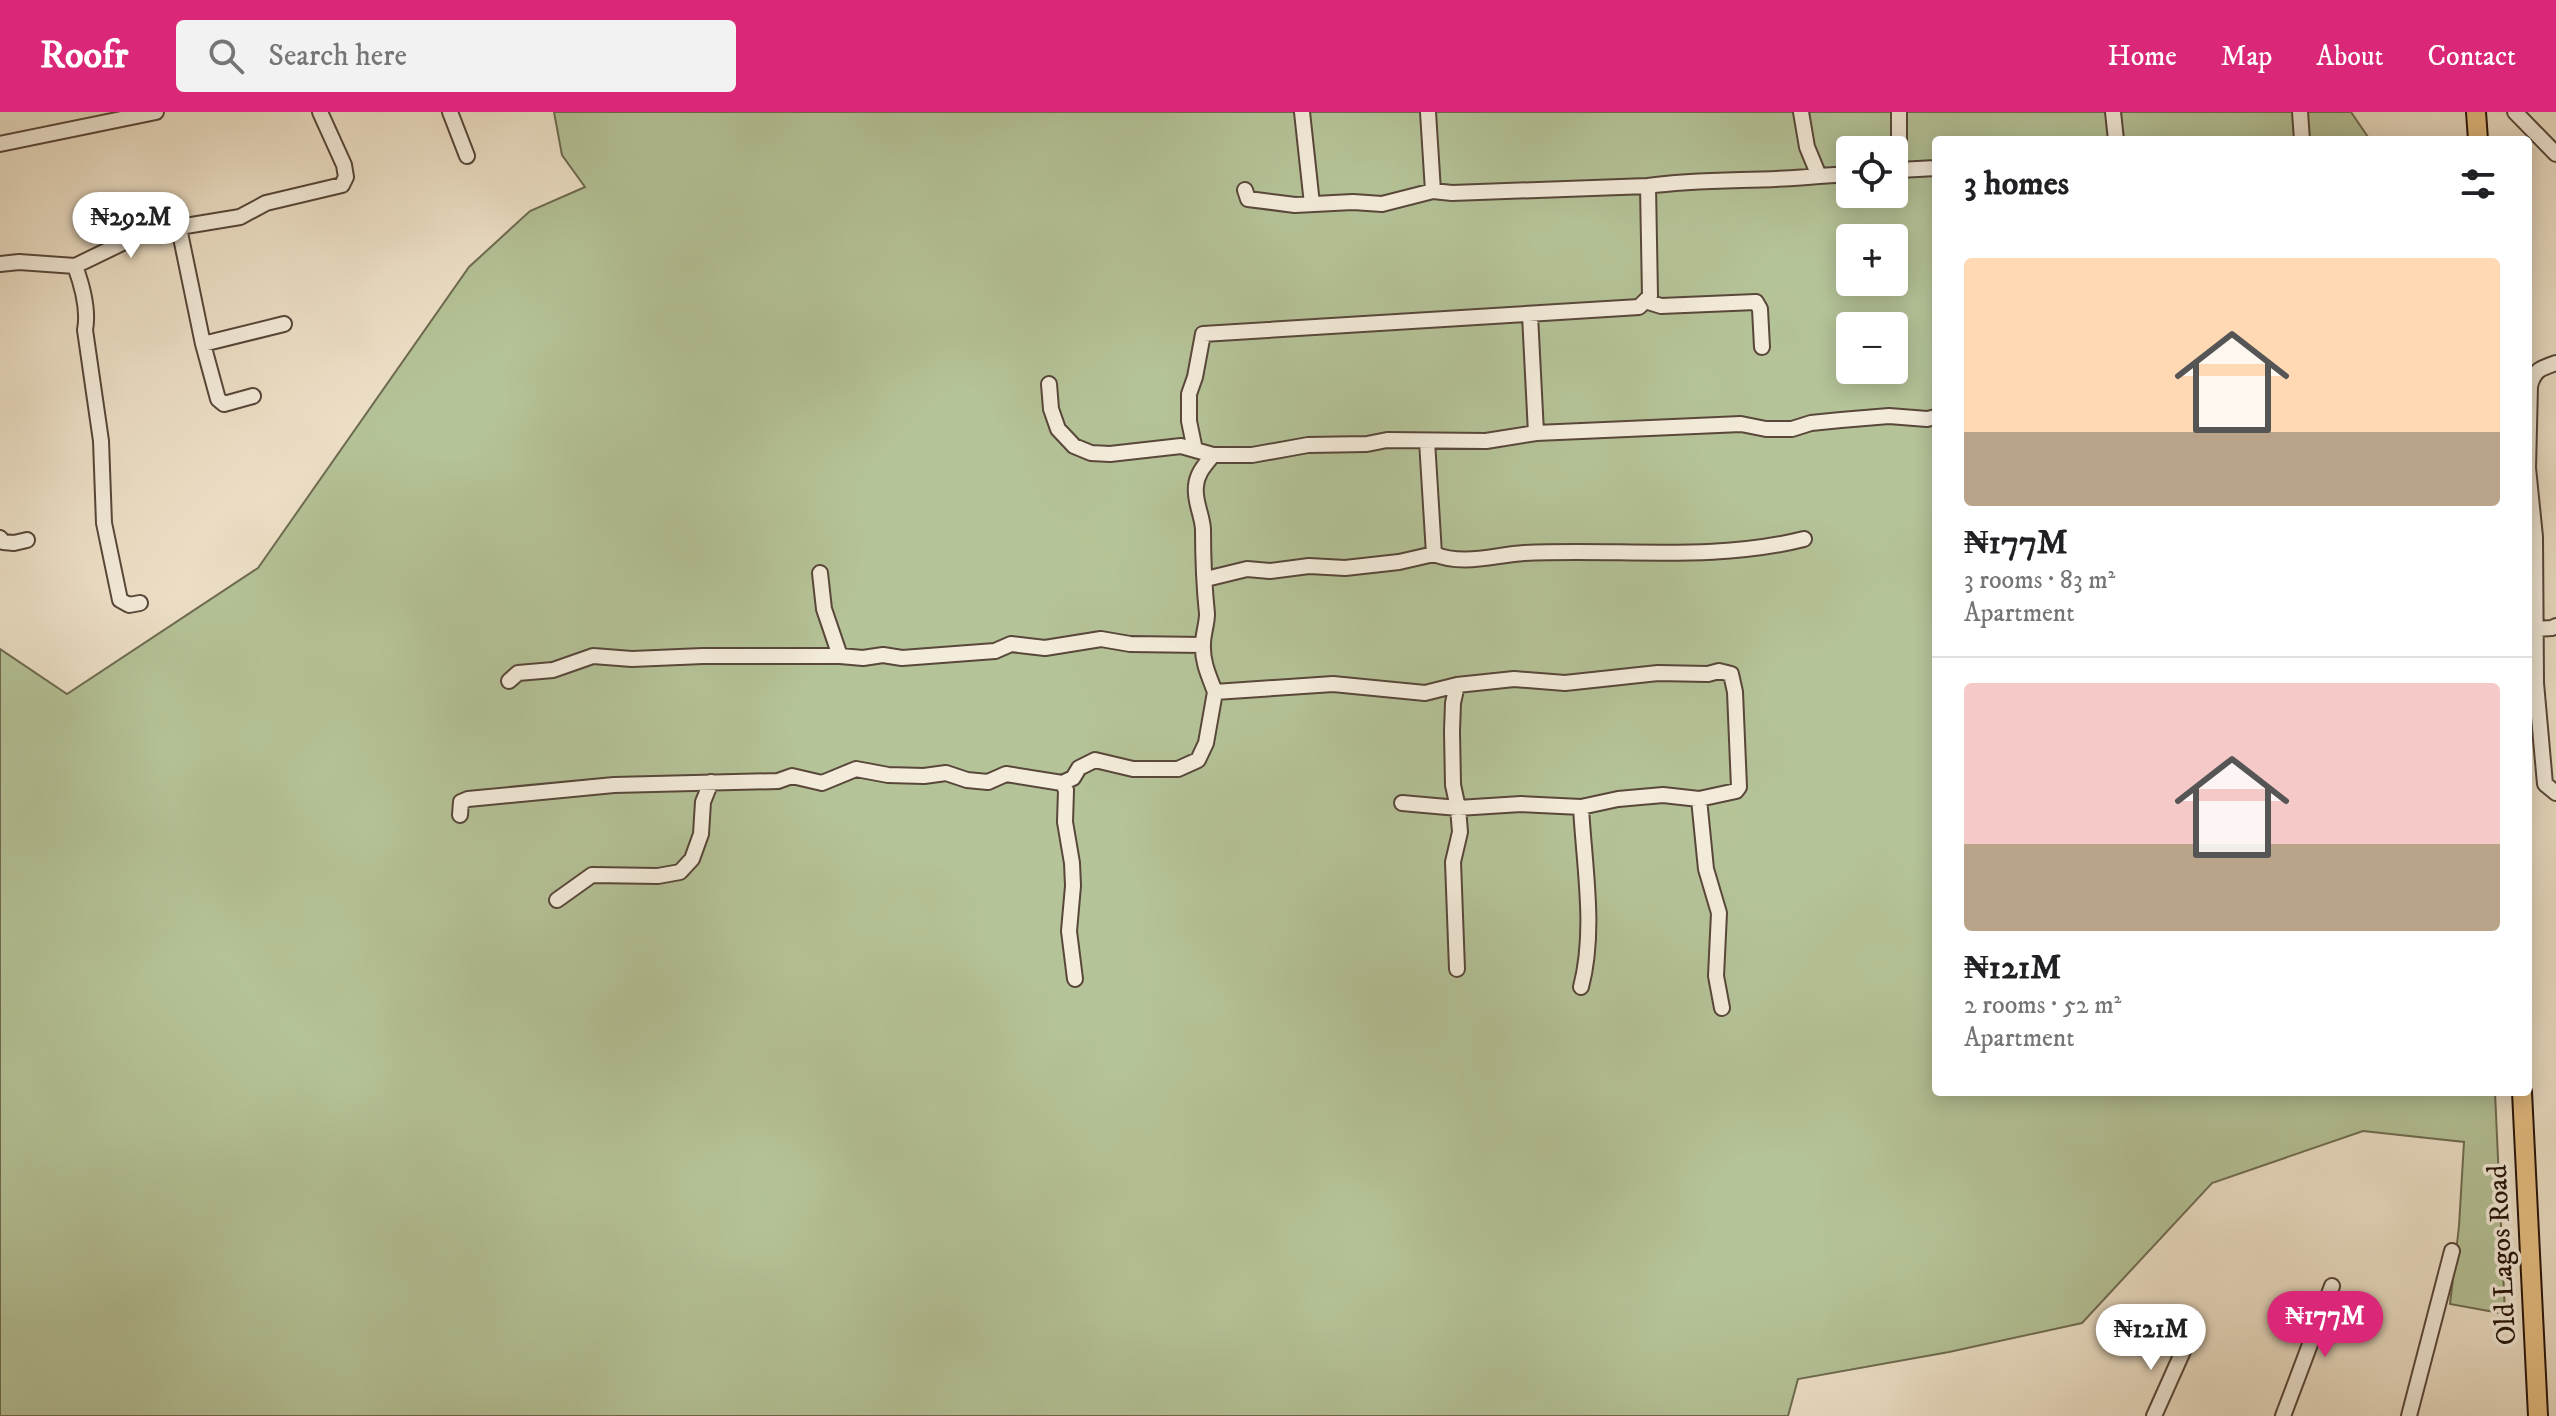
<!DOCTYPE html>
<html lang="en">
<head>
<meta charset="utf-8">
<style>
	body { margin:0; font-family:"IM FELL DW Pica",serif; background:#f2f2f2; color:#202124; height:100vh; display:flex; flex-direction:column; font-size:30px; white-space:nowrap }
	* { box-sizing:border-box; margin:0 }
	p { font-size:26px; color:#757577 }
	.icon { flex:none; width:44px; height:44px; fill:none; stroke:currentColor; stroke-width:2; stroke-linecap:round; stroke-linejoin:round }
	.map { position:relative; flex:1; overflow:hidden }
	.details { position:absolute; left:1932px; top:24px; width:600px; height:960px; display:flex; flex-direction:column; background:#fff; border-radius:8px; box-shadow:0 4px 20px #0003 }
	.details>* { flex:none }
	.fabs { position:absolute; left:1836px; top:24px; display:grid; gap:16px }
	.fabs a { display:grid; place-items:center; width:72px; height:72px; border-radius:8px; background:#fff; box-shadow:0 4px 20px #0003; font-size:40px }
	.price { position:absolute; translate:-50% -68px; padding:0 18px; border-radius:28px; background:#fff; color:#222; font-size:26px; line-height:52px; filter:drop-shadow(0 2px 4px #0008) }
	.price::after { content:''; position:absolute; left:50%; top:48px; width:24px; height:18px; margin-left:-12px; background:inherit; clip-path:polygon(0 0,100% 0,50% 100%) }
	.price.active { background:#db2777; color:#fff }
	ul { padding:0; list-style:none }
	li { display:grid; align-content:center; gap:16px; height:424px; padding:0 32px }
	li+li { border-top:2px solid #e0e0e0 }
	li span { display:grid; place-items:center; height:248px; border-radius:8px; color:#555 }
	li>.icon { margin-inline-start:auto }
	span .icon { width:144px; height:144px; fill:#fffc; stroke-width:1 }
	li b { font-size:34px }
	h2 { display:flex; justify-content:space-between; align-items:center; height:96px; padding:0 32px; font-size:34px }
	header { display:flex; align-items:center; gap:48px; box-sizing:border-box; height:112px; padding:0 40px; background:#db2777; color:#fff }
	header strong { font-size:38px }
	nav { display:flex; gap:44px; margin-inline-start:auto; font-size:28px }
	.search { width:560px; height:72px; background:#f2f2f2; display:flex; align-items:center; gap:20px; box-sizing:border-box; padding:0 28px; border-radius:8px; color:#757577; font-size:30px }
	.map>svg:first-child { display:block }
</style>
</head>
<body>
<header>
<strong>Roofr</strong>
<div class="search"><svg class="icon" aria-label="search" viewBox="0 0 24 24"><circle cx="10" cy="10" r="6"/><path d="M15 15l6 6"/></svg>Search here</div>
<nav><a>Home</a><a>Map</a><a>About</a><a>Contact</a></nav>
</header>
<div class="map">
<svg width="2556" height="1304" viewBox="0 0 2556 1304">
	<rect width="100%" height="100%" fill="#eee1c8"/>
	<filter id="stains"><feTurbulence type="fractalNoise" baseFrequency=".0025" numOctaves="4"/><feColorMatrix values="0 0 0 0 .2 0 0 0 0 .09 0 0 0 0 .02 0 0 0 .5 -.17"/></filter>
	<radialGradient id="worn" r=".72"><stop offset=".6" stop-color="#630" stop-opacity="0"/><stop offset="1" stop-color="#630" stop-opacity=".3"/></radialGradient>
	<path fill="#b5c398" stroke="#6e6c51" stroke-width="2" fill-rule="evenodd" d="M554,0H2351L2370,28H1936V980H2495L2505,1202L2450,1192L2459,1114L2464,1030L2363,1019L2212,1071L2082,1211L1949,1240L1798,1267L1788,1304H0V537L67,582L258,456L469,155L530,99L585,75L562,43ZM1850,38H1894V82H1850ZM1850,126H1894V170H1850ZM1850,214H1894V258H1850Z"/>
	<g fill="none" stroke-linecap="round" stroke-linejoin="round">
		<g stroke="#58473a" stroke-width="18">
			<path id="minor" d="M450,0L467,44
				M1302,0L1312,92
				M1428,0L1433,79L1452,81L1648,74
				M1801,0L1807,35L1819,64L1850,62
				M1899,0V58L1936,56
				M2113,0L2116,28
				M2300,0L2302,28
				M2515,0L2556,42
				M0,32L156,0
				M1245,78L1248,87L1295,93L1353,90L1382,92L1433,79
				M179,116L203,232L218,287L224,292L253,284
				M0,152L19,150L75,154L143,121L240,105L266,91L342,73L346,65L344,53L320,0
				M75,154C82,173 89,197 85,218L101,329L104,411L120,488L129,493L140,491
				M1645,189L1661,194L1756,190L1760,197L1762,235
				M1530,203L1536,321
				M203,232L284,212
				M1049,272L1051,297L1058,317L1074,334L1091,341L1110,342L1181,334L1213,343H1252L1308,333L1367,332L1387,328L1486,329L1536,321L1741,312L1766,317H1792L1811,311L1841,308L1889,304L1927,307L1936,305
				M1195,338L1189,309V282L1195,265L1203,222L1639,195L1650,184L1648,74C1704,66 1761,70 1819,64
				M1213,343C1205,353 1197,361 1196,374C1194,389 1202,402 1203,417C1203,446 1204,473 1207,502C1207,512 1203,522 1203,532C1202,550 1209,564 1215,580L1333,572L1425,581L1457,573L1514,567L1565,571L1658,561L1708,562L1719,559L1731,562L1735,580L1739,675L1736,679L1699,687L1663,683L1618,687L1581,695L1521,692L1458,696L1402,691
				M0,426L3,430L14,431L27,428
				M1434,442C1463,454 1494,443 1524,441C1617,436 1713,450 1804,427
				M820,461L824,497L840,544
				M1206,467L1247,457L1270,459L1309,454L1345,456L1399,450L1434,442L1427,329
				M2535,517L2552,516L2556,514
				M509,569L518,561L553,558L593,544L632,547L703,544H840L863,546L883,543L902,546L995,539L1011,532L1045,536L1101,527L1130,532L1203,533
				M2536,571L2545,672L2556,681
				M2528,573L2536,571L2535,425L2528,356L2530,274C2534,258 2541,256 2556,251
				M1062,671L1066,678L1065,710L1072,751L1073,774L1069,819L1075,867
				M1699,687L1706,757L1719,801L1716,864L1722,896
				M1581,695C1584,753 1596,818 1581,875
				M460,703L461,690L468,687L614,673L778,669L792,664L822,671L856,657L888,663L924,664L946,661L967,668L988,670L1006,662L1062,671L1073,666L1079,656L1095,648L1133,657H1178L1198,648L1206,631L1215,580
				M557,788L592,763L658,764L680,760L692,747L701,722L703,690L711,670
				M1457,857L1453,750L1460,720L1458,696L1453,673L1452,619L1453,591L1457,573
				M2154,1304L2188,1228
				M2283,1304L2332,1174
				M2409,1304L2452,1139"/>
		</g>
		<g stroke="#26140a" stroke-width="22">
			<path id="major" d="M2476,0L2478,28
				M2522,980L2538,1304"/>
		</g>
		<use href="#minor" stroke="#f4ecdb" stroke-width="14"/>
		<use href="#major" stroke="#e7c084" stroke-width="18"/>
	</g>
	<g text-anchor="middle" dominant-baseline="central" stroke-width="7" stroke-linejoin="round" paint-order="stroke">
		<g font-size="28" fill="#26140a" stroke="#f4ecdb">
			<text transform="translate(2502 1143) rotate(-93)">Old Lagos Road</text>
		</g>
	</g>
	<rect width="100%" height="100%" filter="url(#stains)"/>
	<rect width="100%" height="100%" fill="url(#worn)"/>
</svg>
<div class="fabs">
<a><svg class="icon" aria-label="locate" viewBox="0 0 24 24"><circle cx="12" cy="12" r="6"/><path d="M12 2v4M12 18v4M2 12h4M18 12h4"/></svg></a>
<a>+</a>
<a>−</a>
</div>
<b class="price" style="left:131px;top:148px">₦292M</b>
<b class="price active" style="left:2325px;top:1247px">₦177M</b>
<b class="price" style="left:2151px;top:1260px">₦121M</b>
<section class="details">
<h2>3 homes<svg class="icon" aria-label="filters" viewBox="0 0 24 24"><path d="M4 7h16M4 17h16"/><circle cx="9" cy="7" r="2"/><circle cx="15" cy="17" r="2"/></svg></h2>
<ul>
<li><span style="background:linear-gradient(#ffd9b3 70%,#b9a48a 0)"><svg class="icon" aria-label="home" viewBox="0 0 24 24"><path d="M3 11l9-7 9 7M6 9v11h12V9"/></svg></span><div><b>₦177M</b><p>3 rooms · 83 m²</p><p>Apartment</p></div></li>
<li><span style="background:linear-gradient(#f6c9c9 65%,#b9a48a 0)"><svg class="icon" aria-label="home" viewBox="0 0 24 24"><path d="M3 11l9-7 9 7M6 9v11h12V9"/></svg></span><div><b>₦121M</b><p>2 rooms · 52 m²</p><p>Apartment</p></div></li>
</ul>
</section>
</div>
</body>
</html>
